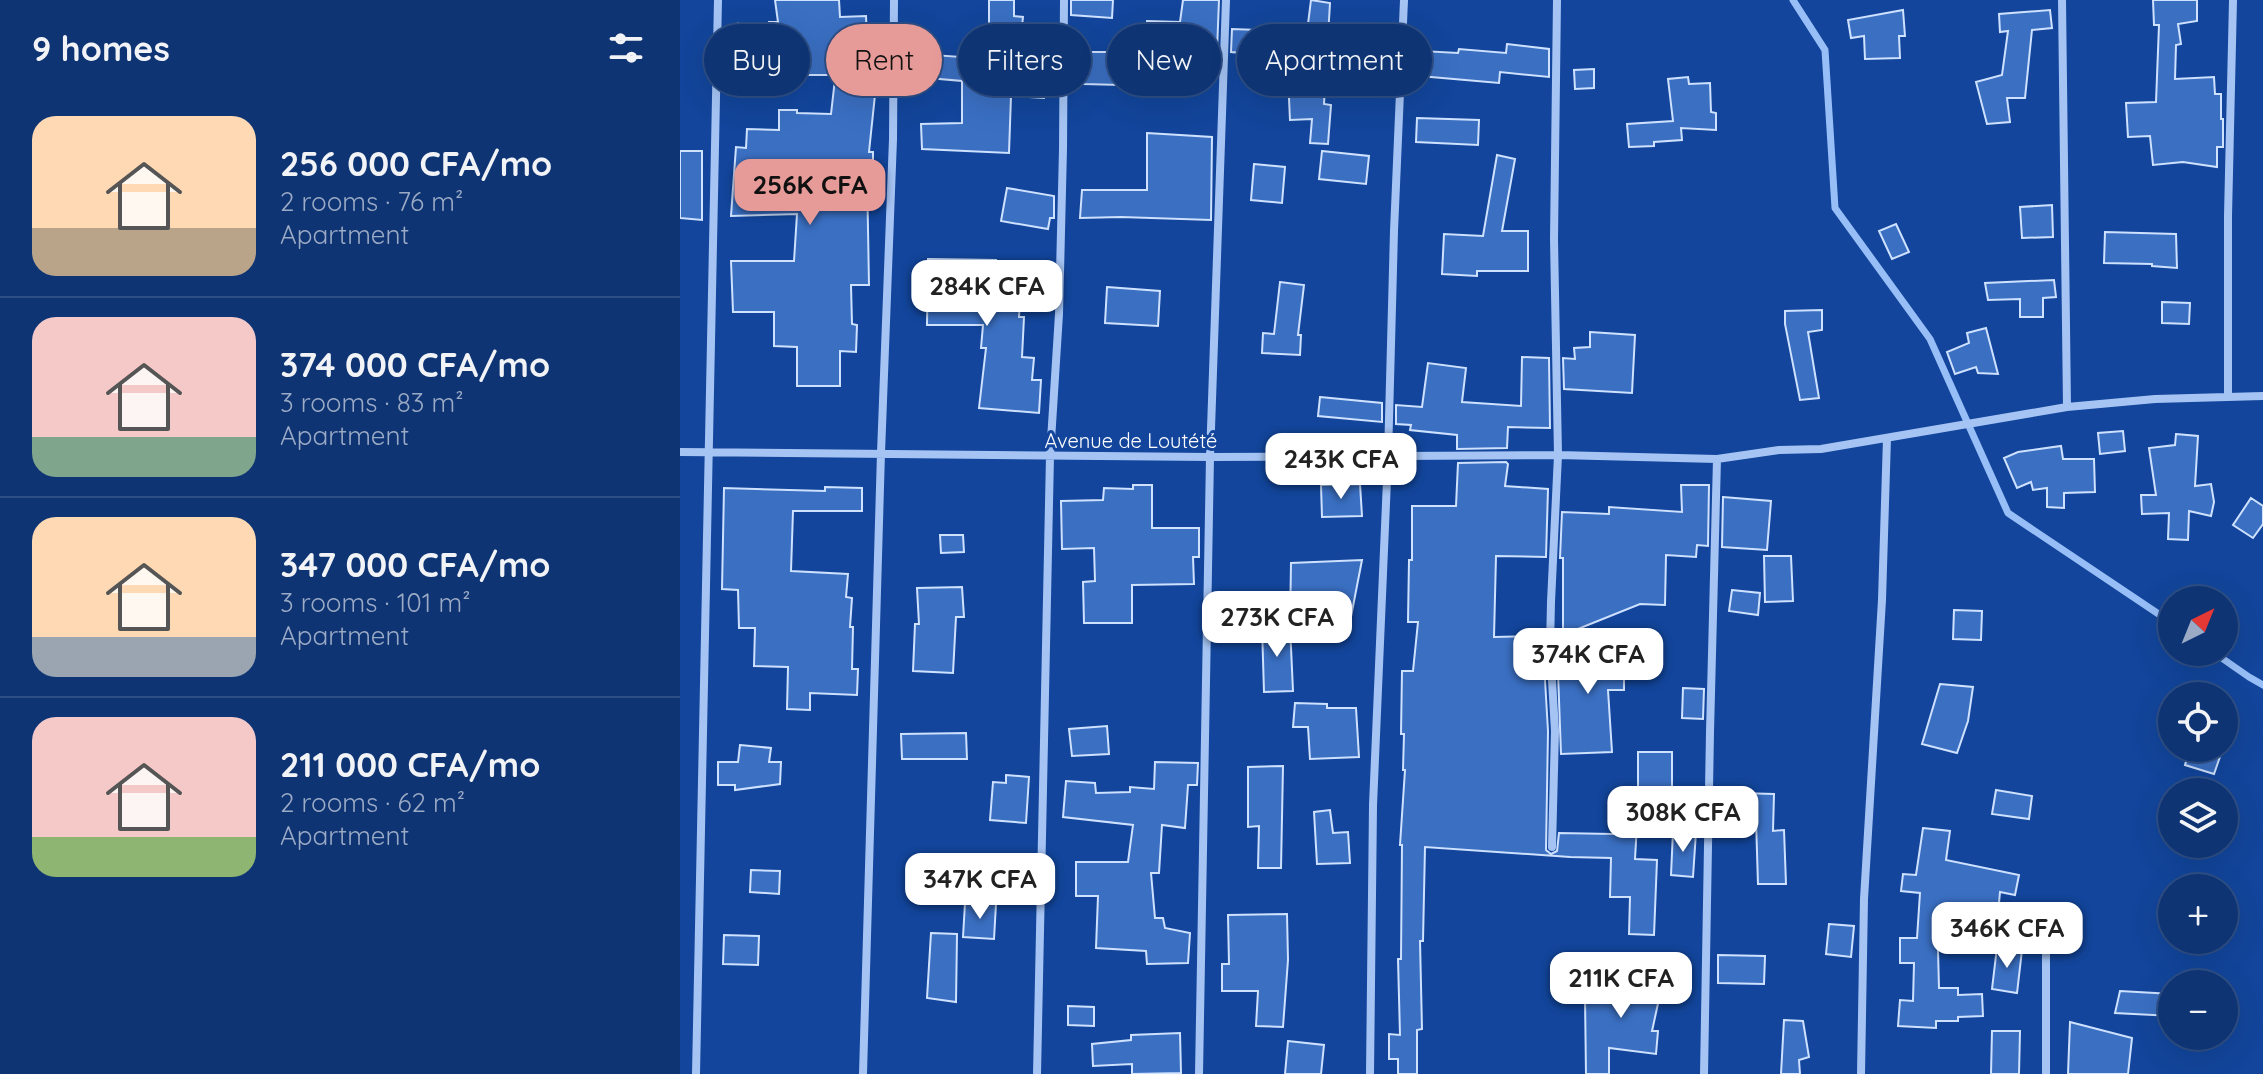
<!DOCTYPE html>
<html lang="en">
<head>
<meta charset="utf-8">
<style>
	body { margin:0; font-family:Quicksand,sans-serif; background:#173c79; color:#f1f3f6; height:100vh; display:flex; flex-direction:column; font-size:30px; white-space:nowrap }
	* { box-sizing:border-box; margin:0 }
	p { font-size:26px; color:#9baac5 }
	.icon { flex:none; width:44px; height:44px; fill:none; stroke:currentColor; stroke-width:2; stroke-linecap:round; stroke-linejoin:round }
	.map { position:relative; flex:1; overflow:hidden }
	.drawer { display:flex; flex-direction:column; background:#0e3474; width:680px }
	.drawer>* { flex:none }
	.banner { position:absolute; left:24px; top:24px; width:760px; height:72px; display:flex; gap:16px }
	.needle { width:52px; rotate:43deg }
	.tools { position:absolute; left:1478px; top:586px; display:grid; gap:16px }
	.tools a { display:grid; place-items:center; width:80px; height:80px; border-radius:50%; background:#0e3474; box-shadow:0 8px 32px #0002,0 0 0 2px #2e4f86; font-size:40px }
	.price { position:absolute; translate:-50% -68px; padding:0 18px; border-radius:16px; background:#fff; color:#222; font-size:26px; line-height:52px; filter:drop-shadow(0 2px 4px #0008) }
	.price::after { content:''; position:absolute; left:50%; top:48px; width:24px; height:18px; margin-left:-12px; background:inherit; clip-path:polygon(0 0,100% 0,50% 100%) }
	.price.current { background:#e69b98; color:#111 }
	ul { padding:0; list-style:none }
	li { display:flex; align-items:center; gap:24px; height:200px; padding:0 32px }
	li+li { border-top:2px solid #2e4f86 }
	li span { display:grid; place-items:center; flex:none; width:224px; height:160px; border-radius:24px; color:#555 }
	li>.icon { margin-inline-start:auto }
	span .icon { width:96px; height:96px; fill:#fffc; stroke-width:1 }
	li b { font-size:34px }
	h2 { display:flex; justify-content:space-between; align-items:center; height:96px; padding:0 32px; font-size:34px }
	.chip { padding:0 28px; border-radius:36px; background:#0e3474; box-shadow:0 8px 32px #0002,0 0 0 2px #2e4f86; font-size:28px; line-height:72px }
	.chip.current { background:#e69b98; color:#111 }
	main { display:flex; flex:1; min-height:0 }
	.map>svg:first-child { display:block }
</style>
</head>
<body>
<main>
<section class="drawer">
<h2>9 homes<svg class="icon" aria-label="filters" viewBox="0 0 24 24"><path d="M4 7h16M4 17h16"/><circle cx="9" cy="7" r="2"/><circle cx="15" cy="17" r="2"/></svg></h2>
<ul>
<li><span style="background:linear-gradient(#ffd9b3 70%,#b9a48a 0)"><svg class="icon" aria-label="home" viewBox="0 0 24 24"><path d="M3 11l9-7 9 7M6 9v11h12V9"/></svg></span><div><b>256 000 CFA/mo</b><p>2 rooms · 76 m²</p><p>Apartment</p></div></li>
<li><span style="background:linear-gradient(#f6c9c9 75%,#7fa58c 0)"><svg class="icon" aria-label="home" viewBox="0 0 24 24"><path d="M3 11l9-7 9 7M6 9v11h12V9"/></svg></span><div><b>374 000 CFA/mo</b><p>3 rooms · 83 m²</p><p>Apartment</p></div></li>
<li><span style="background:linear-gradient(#ffd9b3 75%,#9aa5b1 0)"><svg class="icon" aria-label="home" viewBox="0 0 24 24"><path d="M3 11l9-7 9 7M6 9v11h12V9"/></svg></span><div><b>347 000 CFA/mo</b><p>3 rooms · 101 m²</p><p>Apartment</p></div></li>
<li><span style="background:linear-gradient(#f6c9c9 75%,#8fb573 0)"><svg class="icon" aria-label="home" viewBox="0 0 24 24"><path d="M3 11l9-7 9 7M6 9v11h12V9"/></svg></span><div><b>211 000 CFA/mo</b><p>2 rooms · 62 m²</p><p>Apartment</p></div></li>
</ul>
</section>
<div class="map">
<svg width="1583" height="1074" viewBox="0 0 1583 1074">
	<rect width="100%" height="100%" fill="#12459b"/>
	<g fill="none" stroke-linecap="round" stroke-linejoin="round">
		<path stroke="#97bef7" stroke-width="7" d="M1113,0L1145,50L1155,208L1250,339L1328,513L1492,623
			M1533,652L1569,677L1583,685"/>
	</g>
	<path fill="#3a6fc2" stroke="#cee1fe" stroke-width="2" d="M95,0H159L160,17L186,16L187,40L160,41L161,75H127V62H88V54L56,52L58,23L89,26V22H98Z
		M309,0H334V16L343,17L340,46H349V62L367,63L364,98L331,96L329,153L242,149L241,124L282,123V81L237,77L239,54L309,59Z
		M391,0H433L432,18L391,15Z
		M503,0H539L537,51L502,48L495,94L467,90V21L500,22Z
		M631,0L650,3L644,104L651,105L648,144L630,143L632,119L610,120L608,76H606V73L572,72L573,54L551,52L552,29L627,32Z
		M1473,0H1517V21L1498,24L1501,44L1496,45L1495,79L1534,77L1535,94H1541V119H1543V147H1537V167L1503,162L1473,165L1470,136L1448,137L1446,103L1476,102L1479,25H1474Z
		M1223,10L1225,36H1219L1220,58L1185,59L1184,36L1171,38L1168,20Z
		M1370,10L1372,28L1352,30L1345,98H1327L1330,122L1307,124L1296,82L1322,75L1328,31L1320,32L1319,14Z
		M827,44L869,49V77L820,72L819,83L740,76L742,51L778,53L779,49L826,53Z
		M403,52H445L441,85L403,84Z
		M914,69V88L895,89L894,70Z
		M1008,77L1009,84L1030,83L1031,112L1036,113V130L1001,128L1002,140L974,142V146L949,147L947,124L993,121L988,79Z
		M155,79L196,85L189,152H193V173H187L189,285H171L172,324L177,325L176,352L160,351V386H117V347L94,346V312H53L51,261H114L117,214L51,216L56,147L66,148L67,129L99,130V110H117V113L151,114Z
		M737,118L799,120L798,145L736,142Z
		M467,133L532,137L531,220L441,217L400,218L402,190H467Z
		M0,151H22V220L0,218Z
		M642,151L689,156L686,184L639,179Z
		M817,155L835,159L822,231H848V271H797V276L762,274L764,234L803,236Z
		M574,164L605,167L602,203L571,200Z
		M327,188L374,196V218H370L368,229L321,221Z
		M1372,205L1373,237L1342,238L1340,207Z
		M1216,224L1229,252L1212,259L1199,231Z
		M1425,232L1496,234L1497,268L1472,266V264L1424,263Z
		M248,259L316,260L313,286L341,284L339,317H344L342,357L354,358L352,380H361L359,413L299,408L306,348H301L303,325H247Z
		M1374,280L1376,297L1363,298V317H1340V299L1308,300L1305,283Z
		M600,282L624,285L618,335H621L620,355L582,353L583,333L594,334Z
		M427,287L480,291L478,326L425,323Z
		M1482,302L1510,303L1509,324L1482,323Z
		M1142,310V330L1128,332L1139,398L1120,400L1105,324V311Z
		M1306,328L1318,374L1298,373L1296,367L1275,374L1267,352L1289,343L1287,333Z
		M910,332L955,335L952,393L884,389L883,358L895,359L894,348L910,347Z
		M842,357L869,358L870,428L828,427L827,448L777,449V435L730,430L731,425L716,424V405L742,407L748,363L786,368L782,402L841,406Z
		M640,397L702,403V422L638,416Z
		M1443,431L1445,451L1420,454L1418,433Z
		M1496,434L1518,436L1515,486L1531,484L1534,502L1531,516L1509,511L1508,540L1488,539L1489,513L1462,514L1461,495H1476L1469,448L1495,445Z
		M1381,446L1383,459H1414L1415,492L1384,493V508L1367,507V488L1353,490L1351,482L1337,488L1324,458L1338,452Z
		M826,462L828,464L825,486L868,489L866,557L816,556L814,637L863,636V642L853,646H863L868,731L866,850L871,854L877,851L879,833L933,834L935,805L958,807L955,859L977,860L974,935L949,934L950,897H930L931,858L890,857L745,847L743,941H740L742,1029L737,1030V1074H718V1059H709V1034L720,1035L718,959H721L722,845H720L725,770H723L724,734H721L722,671H733L738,622H728L729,560H732V506H776L778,463Z
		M680,484L682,516L642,517L641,485Z
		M453,485H472V528H519V557H513L514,584L452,585V623H404L403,582L415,581L414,548L382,549L381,501L423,500L424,488L453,489Z
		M1001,485H1029L1028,546L1017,545L1016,557L986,555L985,605L960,604L883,635V558H880L882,512L929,514V507L1002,512Z
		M145,487L182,488V511H113L111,571L168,574L166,597L172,598L170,627H173L172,669H178L177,695L130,693V710L107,709L108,667L74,666L75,628H59L58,590L42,589L44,488L145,491Z
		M1043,497L1091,501L1087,550L1042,547Z
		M1571,498L1583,506V524L1573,538L1553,525Z
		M260,535H283L284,552L261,553Z
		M1084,556H1111L1113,601L1085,602Z
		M682,560L669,627L610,626L611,563Z
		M282,587L284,617H276L273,673L233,671L235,624H239L237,588Z
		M1052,590L1080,593L1078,615L1049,611Z
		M1274,610L1302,611L1301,640L1273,639Z
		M610,626L613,691L584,692L582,627Z
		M944,645V690H928L932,752L881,754L877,646Z
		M1260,684L1293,687L1288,721L1277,753L1242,744Z
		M1003,688L1024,689L1023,719L1002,718Z
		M615,703L647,704V708H676L679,757L630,759L628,727H613Z
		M427,726L429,754L392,756L389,729Z
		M286,733L287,759H222L221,734Z
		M60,745L91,748L89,762H101L100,784L55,790V785H38V762H58Z
		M1510,748H1543L1534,774L1505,765Z
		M958,752H992V812L958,809Z
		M475,762L518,763L517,785H508L505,828L482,825L479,873H471L475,918H483L485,928L510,933L508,963L467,964L466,951L416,948L418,896H396V862H448L453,825L383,817L386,781L415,783L416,793L450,792V787L474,789Z
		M603,766L601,868H578L579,826L568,827V767Z
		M326,775L349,777L346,823L310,820L313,782L326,783Z
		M1316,790L1352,796L1349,819L1312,814Z
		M1059,793L1094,794L1093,831L1104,830L1106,884H1078L1076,820L1058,819Z
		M650,810L653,833L668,832L670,863L637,864L634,812Z
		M1243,828L1270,831L1266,860L1339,875L1335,895L1320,892L1317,924L1296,922V915L1257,912L1259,988H1278V995L1302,994L1303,1016L1278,1017V1021H1256V1028L1218,1026L1220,1000L1233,1001L1234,963H1220V938H1237L1240,893L1221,891L1223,874L1236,875Z
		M993,831L1016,832L1013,877L991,875Z
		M239,867L262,869L261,887L237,885Z
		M71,870L100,871L99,894L70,892Z
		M285,903L316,904L314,939L283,937Z
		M607,914L608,960L603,1027L576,1026L578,991H542V964H549L548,915Z
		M1149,924L1174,926L1171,957L1146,954Z
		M251,933L277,934L276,1002L247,998Z
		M44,935L79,936L78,965L43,964Z
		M1317,947L1342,950L1337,993L1312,989Z
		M1038,955L1085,956L1084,984L1038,983Z
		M961,957L964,980H966L965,996L979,999L972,1031H978L976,1054L929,1048V1074H906L905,998H942L938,960Z
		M1440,991L1492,994V1016L1435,1013Z
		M388,1006L414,1007V1026L388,1025Z
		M1104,1020L1123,1021L1129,1057L1119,1060L1120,1074H1101Z
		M1390,1022L1452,1038L1448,1074H1388Z
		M1312,1031H1340L1339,1074H1311Z
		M500,1033L501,1073L452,1074V1064L413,1066L412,1044L451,1040V1035Z
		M608,1041L644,1045L641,1074H605Z"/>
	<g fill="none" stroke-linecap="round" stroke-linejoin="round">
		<path stroke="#a5c4f4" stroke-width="8" d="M1382,0L1387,407
			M1548,397V216L1553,0
			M0,452L530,457L878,455L1037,459L1099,450L1141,449L1387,407L1475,399L1583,396
			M872,847L875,731L870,647L871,602L878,455L874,239L877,0
			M16,1074L38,0
			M183,1074L201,453L213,139L214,0
			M357,1074L370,456L379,314L383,149L384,0
			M519,1074L530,457L546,0
			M690,1074L693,805L708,457L714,231L724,0
			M1024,1074L1030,732L1037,459
			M1181,1074L1184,899L1202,600L1207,438
			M1366,1074V918"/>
	</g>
	<g text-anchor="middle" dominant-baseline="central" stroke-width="6" stroke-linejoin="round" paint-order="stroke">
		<g font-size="20" fill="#fff" stroke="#12459b">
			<text x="451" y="440">Avenue de Loutété</text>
		</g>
	</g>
</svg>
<div class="tools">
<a><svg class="needle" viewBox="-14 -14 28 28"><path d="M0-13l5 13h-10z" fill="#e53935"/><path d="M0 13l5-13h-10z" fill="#9baac5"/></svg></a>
<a><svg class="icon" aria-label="locate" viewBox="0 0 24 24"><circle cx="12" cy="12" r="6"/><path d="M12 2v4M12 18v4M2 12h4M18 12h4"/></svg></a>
<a><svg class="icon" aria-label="layers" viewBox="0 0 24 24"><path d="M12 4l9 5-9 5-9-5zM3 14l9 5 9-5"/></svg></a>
<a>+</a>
<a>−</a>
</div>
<b class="price current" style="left:130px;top:227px">256K CFA</b>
<b class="price" style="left:307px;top:328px">284K CFA</b>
<b class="price" style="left:661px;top:501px">243K CFA</b>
<b class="price" style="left:597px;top:659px">273K CFA</b>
<b class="price" style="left:908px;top:696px">374K CFA</b>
<b class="price" style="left:1003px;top:854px">308K CFA</b>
<b class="price" style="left:300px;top:921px">347K CFA</b>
<b class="price" style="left:1327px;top:970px">346K CFA</b>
<b class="price" style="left:941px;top:1020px">211K CFA</b>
<div class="banner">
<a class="chip">Buy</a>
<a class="chip current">Rent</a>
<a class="chip">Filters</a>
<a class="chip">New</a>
<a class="chip">Apartment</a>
</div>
</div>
</main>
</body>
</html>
